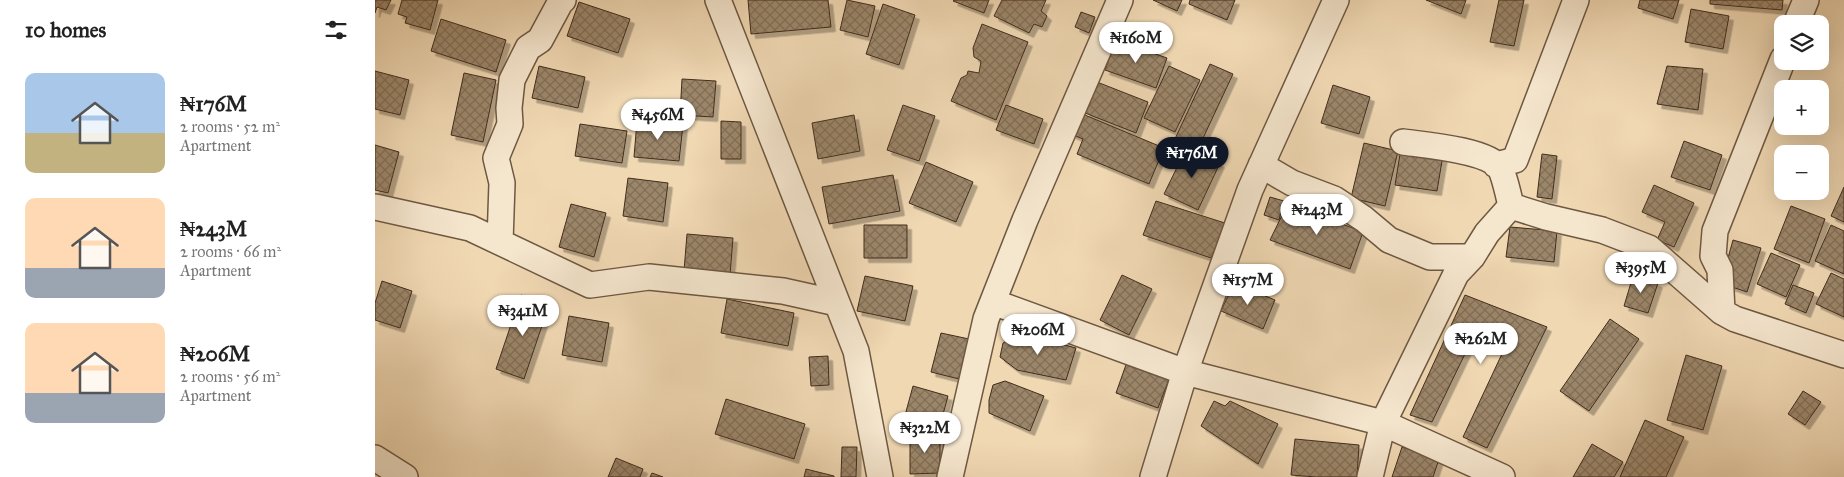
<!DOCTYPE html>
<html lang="en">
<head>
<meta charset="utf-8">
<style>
	body { margin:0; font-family:"IM FELL Great Primer",serif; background:#f2f2f2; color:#222; height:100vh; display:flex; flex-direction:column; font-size:19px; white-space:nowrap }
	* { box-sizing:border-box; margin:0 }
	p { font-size:16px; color:#767676 }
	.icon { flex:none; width:28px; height:28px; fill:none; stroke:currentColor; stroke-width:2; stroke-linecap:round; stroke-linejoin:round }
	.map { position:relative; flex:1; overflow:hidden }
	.sheet { display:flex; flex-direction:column; background:#fff; width:375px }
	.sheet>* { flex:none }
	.controls { position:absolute; left:1399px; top:15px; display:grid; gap:10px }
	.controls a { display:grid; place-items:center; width:55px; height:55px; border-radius:10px; background:#fff; box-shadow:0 5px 20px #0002; font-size:25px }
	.price { position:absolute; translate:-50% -42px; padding:0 11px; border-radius:18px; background:#fff; color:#222; font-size:16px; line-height:32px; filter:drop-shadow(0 1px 2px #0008) }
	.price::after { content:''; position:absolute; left:50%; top:30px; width:15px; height:11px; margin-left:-8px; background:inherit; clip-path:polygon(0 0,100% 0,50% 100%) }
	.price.selected { background:#111827; color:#fff }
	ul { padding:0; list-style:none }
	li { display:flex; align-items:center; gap:15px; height:125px; padding:0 25px }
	li span { display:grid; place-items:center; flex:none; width:140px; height:100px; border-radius:10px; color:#555 }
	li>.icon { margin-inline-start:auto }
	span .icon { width:60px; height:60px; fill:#fffc; stroke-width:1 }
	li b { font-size:21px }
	h2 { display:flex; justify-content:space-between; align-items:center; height:60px; padding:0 25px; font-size:21px }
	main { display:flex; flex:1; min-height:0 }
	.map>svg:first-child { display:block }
</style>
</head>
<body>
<main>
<section class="sheet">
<h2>10 homes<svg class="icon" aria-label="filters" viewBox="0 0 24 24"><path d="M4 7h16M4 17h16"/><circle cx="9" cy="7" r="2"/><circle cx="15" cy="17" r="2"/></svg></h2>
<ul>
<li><span style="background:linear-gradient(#a9c7e8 60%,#c2b280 0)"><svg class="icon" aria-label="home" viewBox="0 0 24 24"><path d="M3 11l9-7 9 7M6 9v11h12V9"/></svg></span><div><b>₦176M</b><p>2 rooms · 52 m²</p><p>Apartment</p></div></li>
<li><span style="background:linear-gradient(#ffd9b3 70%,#9aa5b1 0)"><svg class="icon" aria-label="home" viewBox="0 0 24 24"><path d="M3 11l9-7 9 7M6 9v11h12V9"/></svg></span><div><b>₦243M</b><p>2 rooms · 66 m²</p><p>Apartment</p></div></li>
<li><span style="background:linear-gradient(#ffd9b3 70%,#9aa5b1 0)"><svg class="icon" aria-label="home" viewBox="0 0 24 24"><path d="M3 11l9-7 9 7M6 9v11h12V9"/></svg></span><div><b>₦206M</b><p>2 rooms · 56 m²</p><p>Apartment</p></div></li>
</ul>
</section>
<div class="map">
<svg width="1469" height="477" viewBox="0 0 1469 477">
	<defs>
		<pattern id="building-cross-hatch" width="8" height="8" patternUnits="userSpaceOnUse" patternTransform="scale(1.25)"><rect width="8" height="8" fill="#9c866b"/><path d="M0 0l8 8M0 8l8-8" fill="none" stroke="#816e57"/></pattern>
		<filter id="shadow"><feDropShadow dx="4.5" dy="4.5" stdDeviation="0" flood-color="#0004"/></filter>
	</defs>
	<rect width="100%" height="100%" fill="#f0d8b3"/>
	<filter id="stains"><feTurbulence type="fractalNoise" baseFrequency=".004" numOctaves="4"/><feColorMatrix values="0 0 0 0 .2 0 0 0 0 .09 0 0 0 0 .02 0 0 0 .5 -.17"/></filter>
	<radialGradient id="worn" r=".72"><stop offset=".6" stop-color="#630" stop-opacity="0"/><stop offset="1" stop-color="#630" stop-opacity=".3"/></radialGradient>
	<path fill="url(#building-cross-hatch)" stroke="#422d1c" filter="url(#shadow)" d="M0,0H16L11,10L2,7L0,13Z
		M27,0H63L55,30L30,23L32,17L23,14Z
		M373,0H453L456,27L376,34Z
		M472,0L500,6L493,37L465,30Z
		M579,0H614L609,13L578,1Z
		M627,0H671L666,11L672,16L667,27L659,24L654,33L619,16Z
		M778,0H807L802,11Z
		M815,0H860L852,20L814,4Z
		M1051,0H1091L1086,14Z
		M1124,0H1149L1139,46L1115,42Z
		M1265,0H1304L1298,19L1263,8Z
		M1335,0H1408L1407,10L1335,4Z
		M204,2L255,19L243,53L192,36Z
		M508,4L540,15L524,65L491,54Z
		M1316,9L1354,16L1348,49L1310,42Z
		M706,12L720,17L714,33L700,27Z
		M66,19L131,40L121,72L56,51Z
		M607,24L653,42L621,120L576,101L586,78L592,75L593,71L604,73L606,61L599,57L598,48Z
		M741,40L792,58L781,88L730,70Z
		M835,64L858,74L822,151L799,141Z
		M164,66L210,77L203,108L157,98Z
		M794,66L825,80L800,132L769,118Z
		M1292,66L1328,69L1323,110L1282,104Z
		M0,71L34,80L25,115L0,109Z
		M89,73L121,80L108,142L76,135Z
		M307,79L341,81L338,117L305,115Z
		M722,82L773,102L761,133L710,113Z
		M958,85L995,97L984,134L946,123Z
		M528,105L560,116L544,161L512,150Z
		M631,105L668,119L659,144L621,130Z
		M705,113L789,148L774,184L702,154L708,139L696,134Z
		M479,115L485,151L443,159L437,123Z
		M262,121L308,125L304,161L259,157Z
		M346,121L366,122V159H346Z
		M205,124L252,131L247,163L200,156Z
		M1309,141L1347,155L1335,190L1296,177Z
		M989,143L1023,151L1010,206L976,198Z
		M0,145L24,152L13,193L0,190Z
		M812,147L845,163L823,210L789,194Z
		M1026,148L1068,155L1062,191L1020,185Z
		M1167,154L1182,156L1177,199L1162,197Z
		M551,162L598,182L581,222L534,203Z
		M518,175L525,211L454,224L447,187Z
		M253,178L293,183L288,222L248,216Z
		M1279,185L1319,203L1299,247L1282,240L1290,222L1267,212Z
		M1469,187V222L1456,216Z
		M895,197L909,201L904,220L889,215Z
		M781,201L853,224L836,258L768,235Z
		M913,203L988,232L975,269L895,240Z
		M196,204L231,213L219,257L184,247Z
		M1416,206L1450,219L1434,263L1399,249Z
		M489,225H532V258H489Z
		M1456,225L1469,231V274L1440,261Z
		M1135,227L1182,231L1179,262L1131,257Z
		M312,234L358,238L355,275L309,271Z
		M1358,240L1386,248L1372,292L1354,286L1351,265Z
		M1396,253L1425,265L1411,297L1382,284Z
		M1456,273L1469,279V317L1441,304Z
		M747,275L777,289L754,335L725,320Z
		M490,276L538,286L530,321L482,311Z
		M1258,276L1283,283L1273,313L1249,306Z
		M7,281L37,291L25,328L0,320V303Z
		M859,283L900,300L888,329L846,311Z
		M1418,285L1439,293L1431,313L1410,304Z
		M146,295L174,305L149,379L121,369Z
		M1090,295L1172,327L1112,448L1088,437L1133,341L1103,327L1057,422L1035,415Z
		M352,299L419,313L413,346L346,333Z
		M194,316L234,323L227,362L187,355Z
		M1235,319L1264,339L1214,411L1185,391Z
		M566,333L594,339L584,379L556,372Z
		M646,333L701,348L691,380L642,370L625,357L628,343Z
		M1311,355L1347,366L1328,430L1292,420Z
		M453,356L454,385L436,386L434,357Z
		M753,359L796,374L783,408L741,393Z
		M630,381L669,396L655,431L614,413V400L618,385Z
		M538,386L573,396L564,429L529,419Z
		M1428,391L1446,402L1430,425L1413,414Z
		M351,399L430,424L419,459L340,434Z
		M839,401L850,406L855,401L903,424L883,464L826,426Z
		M1270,420L1309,437L1291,477H1245Z
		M535,434H565V473L535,474Z
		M920,439L984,445L982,477H941L916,475Z
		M1217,444L1248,462L1239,477H1198Z
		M467,447H482L481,477H466Z
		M1027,447L1064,459L1058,477H1017Z
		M241,458L268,469L265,477H233Z
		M431,469L459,476V477H429Z
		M277,473L288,477H275Z"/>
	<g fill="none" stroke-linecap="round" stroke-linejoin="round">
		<g stroke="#6e5842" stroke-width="28">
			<path id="minor" d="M343,0L481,351L505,477
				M1421,24L1431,0
				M1408,59L1340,231L1338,256L1345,270L1347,312L1360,319L1469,355
				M1028,142C1050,145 1112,150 1125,168C1129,175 1134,197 1136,206
				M886,165L917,183L959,199L989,219L1014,240L1055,257H1097
				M1121,165L1140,160L1201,0
				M0,207L95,228L215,285L274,277L408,291L462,303
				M125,242L127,183L121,158L135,124L134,108L137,80L153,48L165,40L186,1L188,0
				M618,302L810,372L875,190L961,0
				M0,458L30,477
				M575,477L611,319L650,220L745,0
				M778,477L810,372L1008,423L1127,477
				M995,477L1008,423L1081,274L1097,257L1112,233L1136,206L1171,217L1227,230L1274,248L1347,312"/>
		</g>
		<use href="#minor" stroke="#f5e6ce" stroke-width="25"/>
	</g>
	<rect width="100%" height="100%" filter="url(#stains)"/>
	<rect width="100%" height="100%" fill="url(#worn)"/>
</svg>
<div class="controls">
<a><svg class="icon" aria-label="layers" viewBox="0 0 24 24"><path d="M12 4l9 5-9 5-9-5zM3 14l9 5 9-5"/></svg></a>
<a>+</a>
<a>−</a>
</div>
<b class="price" style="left:761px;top:64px">₦160M</b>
<b class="price" style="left:283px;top:141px">₦456M</b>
<b class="price selected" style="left:817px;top:179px">₦176M</b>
<b class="price" style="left:942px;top:236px">₦243M</b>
<b class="price" style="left:1266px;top:294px">₦395M</b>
<b class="price" style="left:873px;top:306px">₦157M</b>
<b class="price" style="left:148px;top:337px">₦341M</b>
<b class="price" style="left:663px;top:356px">₦206M</b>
<b class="price" style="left:1106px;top:365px">₦262M</b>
<b class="price" style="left:550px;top:454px">₦322M</b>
</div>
</main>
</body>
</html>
